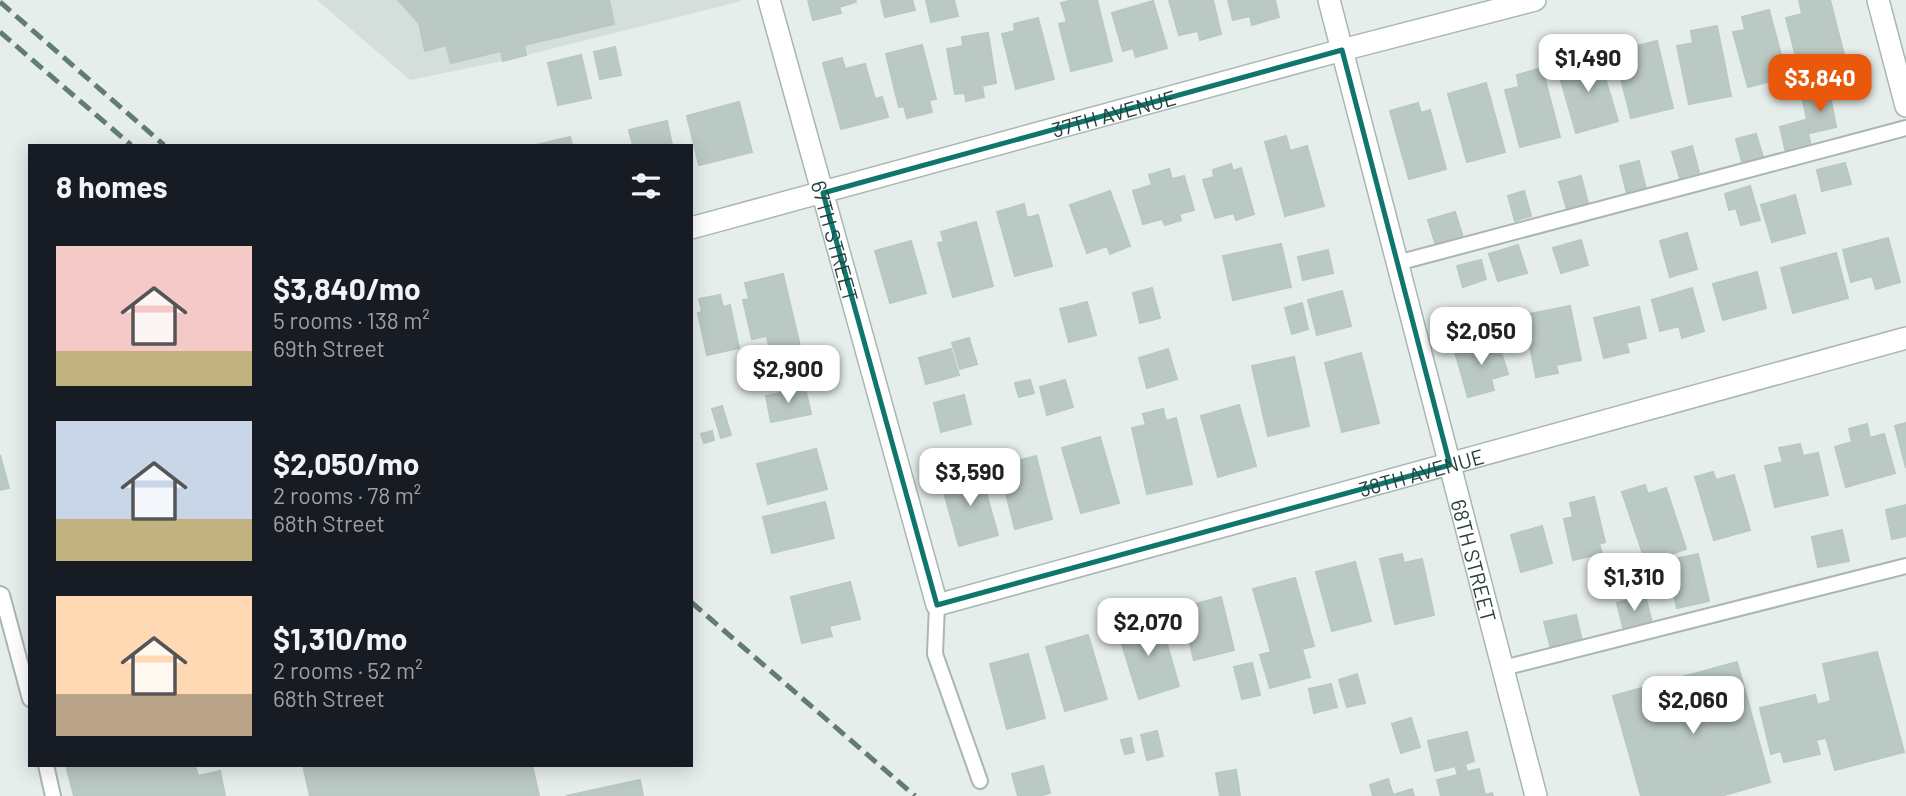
<!DOCTYPE html>
<html lang="en">
<head>
<meta charset="utf-8">
<style>
	body { margin:0; font-family:Barlow,sans-serif; background:#242831; color:#f1f3f6; height:100vh; display:flex; flex-direction:column; font-size:26px; white-space:nowrap }
	* { box-sizing:border-box; margin:0 }
	p { font-size:23px; color:#9ea1a6 }
	.icon { flex:none; width:38px; height:38px; fill:none; stroke:currentColor; stroke-width:2; stroke-linecap:round; stroke-linejoin:round }
	.map { position:relative; flex:1; overflow:hidden }
	.side { position:absolute; left:28px; top:144px; width:665px; height:623px; display:flex; flex-direction:column; background:#171b24; border-radius:0px; box-shadow:0 4px 18px #0003 }
	.side>* { flex:none }
	.price { position:absolute; translate:-50% -60px; padding:0 16px; border-radius:14px; background:#fff; color:#222; font-size:23px; line-height:46px; filter:drop-shadow(0 2px 4px #0008) }
	.price::after { content:''; position:absolute; left:50%; top:42px; width:21px; height:16px; margin-left:-10px; background:inherit; clip-path:polygon(0 0,100% 0,50% 100%) }
	.price.current { background:#ea580c; color:#fff }
	ul { padding:0; list-style:none }
	li { display:flex; align-items:center; gap:21px; height:175px; padding:0 28px }
	li span { display:grid; place-items:center; flex:none; width:196px; height:140px; border-radius:0px; color:#555 }
	li>.icon { margin-inline-start:auto }
	span .icon { width:84px; height:84px; fill:#fffc; stroke-width:1 }
	li b { font-size:30px }
	h2 { display:flex; justify-content:space-between; align-items:center; height:84px; padding:0 28px; font-size:30px }
	.map>svg:first-child { display:block }
</style>
</head>
<body>
<div class="map">
<svg width="1906" height="796" viewBox="0 0 1906 796">
	<rect width="100%" height="100%" fill="#e6eeec"/>
	<path fill="#d4dedb" d="M317,0H741V1L503,61L410,80Z"/>
	<path fill="#bbc9c5" stroke="#b9c8c3" stroke-width="2" d="M398,0H609L614,24L524,45L526,55L503,61L501,51L451,63L446,45L425,51L419,23Z
		M808,0H855L856,2L839,7L841,13L813,20Z
		M881,0H912L915,10L885,17Z
		M926,0H954L958,16L931,22Z
		M1073,0H1097L1112,61L1071,71L1059,24L1067,22L1061,3Z
		M1169,0H1213L1221,34L1200,40L1198,31L1179,35Z
		M1228,0H1275L1279,17L1252,25L1250,16L1233,20Z
		M1799,0H1830L1847,66L1801,77L1786,18L1802,14Z
		M1153,1L1167,48L1136,57L1133,48L1123,51L1112,13Z
		M1769,10L1787,77L1748,87L1733,32L1745,30L1742,17Z
		M1038,18L1054,79L1016,89L1002,34L1015,31L1014,24Z
		M1717,26L1731,96L1689,104L1677,46L1693,43L1691,31Z
		M988,33L996,83L982,86L984,97L966,101L965,93L955,94L947,49L963,46L962,37Z
		M1657,41L1673,108L1631,118L1617,63L1632,60L1629,48Z
		M922,45L936,99L929,100L932,112L907,118L904,106L899,107L886,54Z
		M615,47L621,75L600,79L594,52Z
		M1597,51L1618,121L1576,133L1560,77L1572,74L1568,59Z
		M581,55L591,98L558,105L548,63Z
		M842,58L845,69L865,64L875,99L882,97L888,117L841,129L823,63Z
		M1542,68L1560,137L1520,147L1505,90L1519,87L1517,75Z
		M1486,83L1505,152L1467,162L1448,94Z
		M1830,95L1836,127L1810,133L1803,101Z
		M739,102L752,152L699,165L687,116Z
		M1418,103L1421,113L1430,110L1446,169L1409,179L1390,111Z
		M1805,120L1811,146L1786,153L1780,127Z
		M667,121L672,145H633L629,130Z
		M1756,134L1764,160L1743,166L1736,139Z
		M1286,136L1290,151L1307,146L1324,206L1285,216L1265,142Z
		M570,137L572,145H536Z
		M1692,146L1699,172L1680,178L1672,152Z
		M1639,161L1646,189L1627,194L1620,166Z
		M1845,163L1851,184L1822,191L1817,170Z
		M1231,164L1233,171L1241,168L1254,214L1236,220L1234,213L1215,218L1203,180L1214,177L1213,170Z
		M1169,169L1172,179L1184,176L1194,210L1179,214L1181,220L1165,225L1162,219L1143,224L1133,191L1152,185L1149,175Z
		M1581,176L1589,207L1568,213L1559,182Z
		M1750,186L1760,220L1741,225L1736,208L1729,210L1725,194Z
		M1110,191L1130,246L1110,254L1107,246L1087,253L1070,205Z
		M1524,191L1531,216L1515,221L1508,196Z
		M1795,195L1805,233L1772,242L1761,205Z
		M1024,204L1027,218L1038,215L1052,266L1015,276L997,212Z
		M1455,212L1463,237L1436,246L1428,220Z
		M976,222L993,286L953,297L938,243L944,242L941,232Z
		M1687,233L1697,269L1670,277L1660,241Z
		M1888,238L1900,282L1876,289L1872,276L1851,282L1843,250Z
		M1581,240L1588,265L1561,273L1553,248Z
		M911,241L926,293L890,303L875,251Z
		M1281,244L1291,287L1233,300L1223,256Z
		M1518,245L1527,273L1498,281L1489,254Z
		M1328,250L1333,273L1303,280L1298,257Z
		M1836,253L1848,298L1793,313L1781,268Z
		M1481,260L1486,279L1463,287L1457,266Z
		M1757,272L1766,308L1723,320L1713,284Z
		M783,274L800,346L770,353L767,336L752,339L743,300L749,299L745,283Z
		M1152,288L1160,318L1140,323L1133,293Z
		M1692,288L1704,331L1682,338L1679,326L1660,331L1652,300Z
		M1342,291L1351,326L1317,335L1308,300Z
		M720,295L723,307L730,305L739,348L707,355L698,313L702,312L699,299Z
		M1087,302L1096,335L1069,342L1060,309Z
		M1302,303L1308,329L1292,334L1285,308Z
		M1570,306L1581,360L1556,365L1558,373L1536,377L1524,315Z
		M1639,307L1646,338L1626,343L1629,352L1604,358L1594,318Z
		M969,338L977,364L960,369L952,343Z
		M1497,339L1508,374L1491,379L1494,390L1468,397L1455,352Z
		M951,349L959,375L926,384L919,358Z
		M1168,349L1177,379L1147,388L1139,358Z
		M1361,353L1379,423L1342,432L1325,363Z
		M1294,357L1309,426L1268,436L1252,366Z
		M1030,380L1034,393L1019,397L1015,383Z
		M1065,380L1073,407L1047,415L1040,387Z
		M805,388L811,414L771,422L766,396Z
		M964,395L971,424L941,432L934,403Z
		M1239,405L1256,466L1218,477L1201,416Z
		M722,406L731,435L721,438L712,409Z
		M1163,409L1166,421L1176,418L1192,484L1147,494L1132,428L1146,425L1143,414Z
		M1906,423V468L1895,426Z
		M1867,424L1870,438L1884,434L1895,473L1846,487L1835,447L1852,442L1849,429Z
		M712,431L714,440L704,443L701,434Z
		M1100,437L1119,503L1081,513L1062,448Z
		M1800,444L1803,456L1818,453L1828,495L1775,507L1765,466L1783,462L1779,448Z
		M816,449L827,489L768,504L757,464Z
		M0,455L9,488L0,490Z
		M1036,456L1052,519L1015,529L999,466Z
		M980,471L998,535L959,546L941,482Z
		M1713,472L1716,480L1734,475L1750,530L1714,540L1695,477Z
		M1645,485L1648,494L1666,488L1686,549L1646,563L1622,492Z
		M1594,497L1605,542L1599,544L1602,553L1573,560L1564,519L1573,517L1570,503Z
		M825,502L834,538L772,553L763,517Z
		M1906,505V536L1892,539L1886,510Z
		M1542,526L1552,563L1521,572L1511,535Z
		M1842,530L1849,561L1818,567L1812,537Z
		M1402,554L1404,563L1422,559L1434,615L1395,624L1380,559Z
		M1698,554L1709,601L1677,608L1667,561Z
		M1355,562L1371,621L1332,631L1316,572Z
		M1295,578L1314,646L1302,649L1310,677L1270,688L1260,655L1271,652L1253,589Z
		M850,582L860,619L829,626L832,636L802,643L791,597Z
		M1645,595L1652,623L1624,631L1617,603Z
		M1221,597L1234,650L1194,660L1181,608Z
		M1576,615L1582,641L1551,649L1544,622Z
		M1141,617L1145,629L1161,624L1179,686L1139,699L1116,625Z
		M1088,635L1107,699L1065,711L1046,647Z
		M1877,652L1904,752L1835,770L1817,705L1831,701L1823,664Z
		M1028,654L1045,718L1007,729L990,664Z
		M1737,662L1770,782L1721,796H1641L1613,696Z
		M1252,663L1260,695L1242,699L1234,667Z
		M1357,674L1365,703L1347,707L1339,680Z
		M1331,684L1337,707L1314,713L1309,689Z
		M1815,695L1826,738L1816,740L1820,754L1784,762L1781,751L1771,754L1760,708Z
		M1411,718L1420,747L1401,753L1392,724Z
		M1157,731L1163,756L1147,760L1141,735Z
		M1467,732L1474,761L1465,764L1467,772L1479,769L1485,795L1492,793L1493,796H1441L1437,780L1458,775L1455,766L1435,771L1428,741Z
		M1131,738L1134,752L1125,754L1121,740Z
		M66,765H195L198,776L220,771L225,796H74Z
		M303,765H532L539,796H310Z
		M1043,766L1050,793L1038,796H1018L1012,774Z
		M1236,770L1240,796H1220L1216,773Z
		M1388,779L1393,795L1412,789L1414,796H1373L1370,785Z
		M640,780L643,796H566Z"/>
	<g fill="none" stroke-linecap="round" stroke-linejoin="round">
		<g stroke="#a9b6b4" stroke-width="18">
			<path id="lane" d="M1397,263L1906,128
				M0,594L2,595L30,699
				M937,605L935,654L980,781
				M1503,668L1906,566
				M46,765L53,796"/>
		</g>
		<g stroke="#a9b6b4" stroke-width="24">
			<g id="street">
				<path id="s1" d="M769,0L937,605L1906,338"/>
				<path id="s2" d="M1329,0L1536,796"/>
				<path d="M1878,0L1906,106"/>
				<path id="s3" d="M691,228L1342,50L1535,0"/>
			</g>
		</g>
		<use href="#lane" stroke="#fff" stroke-width="14"/>
		<use href="#street" stroke="#fff" stroke-width="21"/>
		<path stroke="#617b77" stroke-width="5" stroke-dasharray="14 7" stroke-linecap="butt" d="M0,2L164,145
			M0,32L131,145
			M691,602L915,796"/>
	</g>
	<path fill="none" stroke="#0f766e" stroke-width="5" stroke-linejoin="round" d="M1342,50L1450,465L937,605L823,193Z"/>
	<g text-anchor="middle" dominant-baseline="central" stroke-width="6" stroke-linejoin="round" paint-order="stroke">
		<g font-size="21" fill="#26403c" stroke="#f7fbf9">
			<text stroke="none"><textPath href="#s3" startOffset="438">37TH AVENUE</textPath></text>
			<text stroke="none"><textPath href="#s1" startOffset="250">67TH STREET</textPath></text>
			<text stroke="none"><textPath href="#s1" startOffset="1130">38TH AVENUE</textPath></text>
			<text stroke="none"><textPath href="#s2" startOffset="579">68TH STREET</textPath></text>
		</g>
	</g>
</svg>
<b class="price" style="left:1588px;top:94px">$1,490</b>
<b class="price current" style="left:1820px;top:114px">$3,840</b>
<b class="price" style="left:1481px;top:367px">$2,050</b>
<b class="price" style="left:788px;top:405px">$2,900</b>
<b class="price" style="left:970px;top:508px">$3,590</b>
<b class="price" style="left:1634px;top:613px">$1,310</b>
<b class="price" style="left:1148px;top:658px">$2,070</b>
<b class="price" style="left:1693px;top:736px">$2,060</b>
<section class="side">
<h2>8 homes<svg class="icon" aria-label="filters" viewBox="0 0 24 24"><path d="M4 7h16M4 17h16"/><circle cx="9" cy="7" r="2"/><circle cx="15" cy="17" r="2"/></svg></h2>
<ul>
<li><span style="background:linear-gradient(#f6c9c9 75%,#c2b280 0)"><svg class="icon" aria-label="home" viewBox="0 0 24 24"><path d="M3 11l9-7 9 7M6 9v11h12V9"/></svg></span><div><b>$3,840/mo</b><p>5 rooms · 138 m²</p><p>69th Street</p></div></li>
<li><span style="background:linear-gradient(#c9d6e8 70%,#c2b280 0)"><svg class="icon" aria-label="home" viewBox="0 0 24 24"><path d="M3 11l9-7 9 7M6 9v11h12V9"/></svg></span><div><b>$2,050/mo</b><p>2 rooms · 78 m²</p><p>68th Street</p></div></li>
<li><span style="background:linear-gradient(#ffd9b3 70%,#b9a48a 0)"><svg class="icon" aria-label="home" viewBox="0 0 24 24"><path d="M3 11l9-7 9 7M6 9v11h12V9"/></svg></span><div><b>$1,310/mo</b><p>2 rooms · 52 m²</p><p>68th Street</p></div></li>
</ul>
</section>
</div>
</body>
</html>
